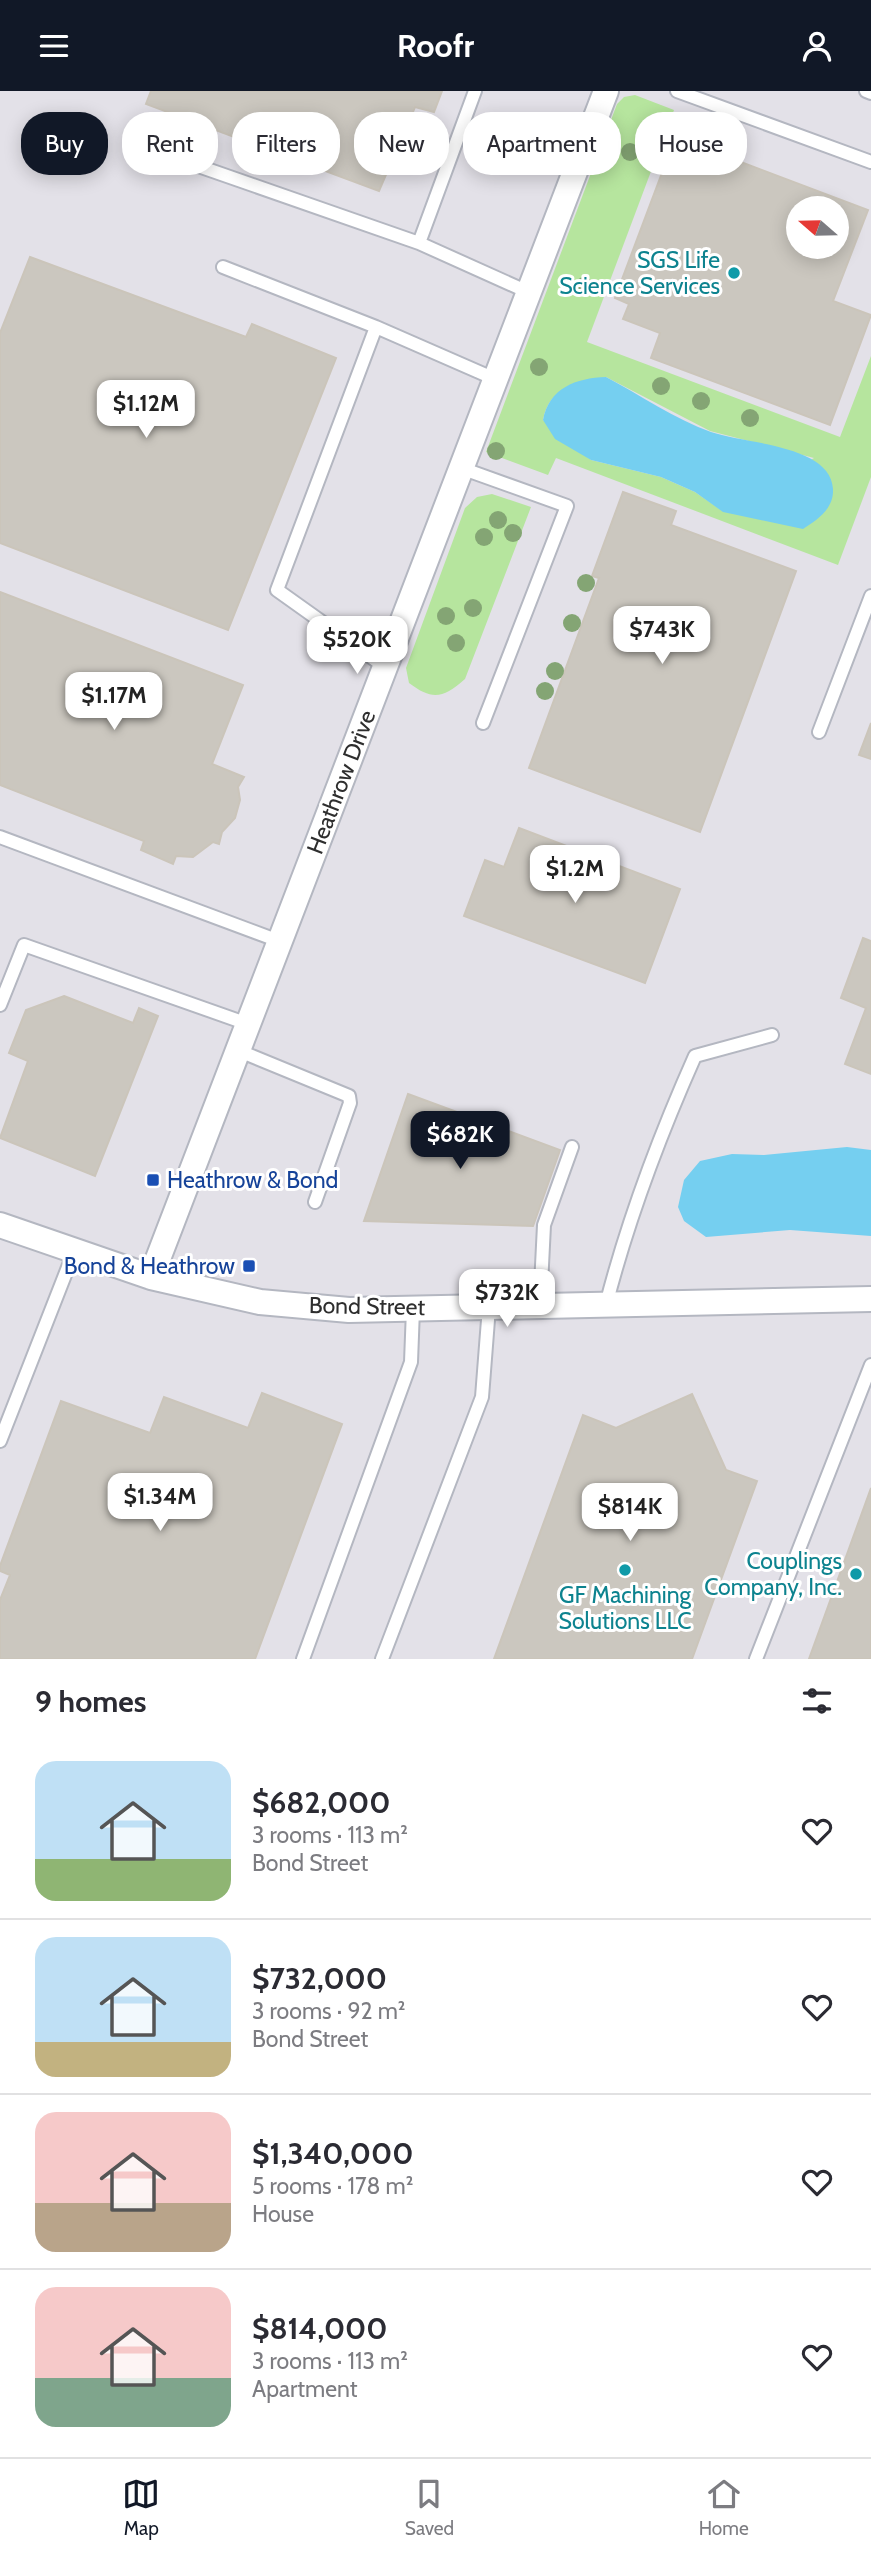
<!DOCTYPE html>
<html lang="en">
<head>
<meta charset="utf-8">
<style>
	body { margin:0; font-family:Cabin,sans-serif; background:#f2f2f3; color:#2b2b33; height:100vh; display:flex; flex-direction:column; font-size:26px; white-space:nowrap }
	* { box-sizing:border-box; margin:0 }
	p { font-size:23px; color:#7c7c81 }
	.icon { flex:none; width:38px; height:38px; fill:none; stroke:currentColor; stroke-width:2; stroke-linecap:round; stroke-linejoin:round }
	.map { position:relative; height:1568px; overflow:hidden }
	.sheet { display:flex; flex-direction:column; background:#fff; flex:1 }
	.sheet>* { flex:none }
	.top-card { position:absolute; left:21px; top:21px; width:830px; height:63px; display:flex; gap:14px }
	.needle { width:46px; rotate:290deg }
	.buttons { position:absolute; left:786px; top:105px; display:grid; gap:14px }
	.buttons a { display:grid; place-items:center; width:63px; height:63px; border-radius:50%; background:#fff; box-shadow:0 4px 18px #0003; font-size:35px }
	.price { position:absolute; translate:-50% -60px; padding:0 16px; border-radius:14px; background:#fff; color:#222; font-size:23px; line-height:46px; filter:drop-shadow(0 2px 4px #0008) }
	.price::after { content:''; position:absolute; left:50%; top:42px; width:21px; height:16px; margin-left:-10px; background:inherit; clip-path:polygon(0 0,100% 0,50% 100%) }
	.price.active { background:#111827; color:#fff }
	ul { padding:0; list-style:none }
	li { display:flex; align-items:center; gap:21px; height:175px; padding:0 35px }
	li+li { border-top:2px solid #e1e1e2 }
	li span { display:grid; place-items:center; flex:none; width:196px; height:140px; border-radius:21px; color:#555 }
	li>.icon { margin-inline-start:auto }
	span .icon { width:84px; height:84px; fill:#fffc; stroke-width:1 }
	li b { font-size:30px }
	h2 { display:flex; justify-content:space-between; align-items:center; height:84px; padding:0 35px; font-size:30px }
	.pill { padding:0 24px; border-radius:28px; background:#fff; box-shadow:0 4px 18px #0003; font-size:24px; line-height:63px }
	.pill.active { background:#111827; color:#fff }
	header { display:flex; justify-content:space-between; align-items:center; height:91px; padding:0 35px; background:#111827; color:#fff; font-size:32px; font-weight:700 }
	.menu { display:flex; justify-content:space-around; align-items:center; height:98px; border-top:2px solid #e1e1e2; background:#fff; font-size:19px; color:#7c7c81 }
	.menu a { display:grid; justify-items:center; gap:4px }
	.menu .active { color:#111827 }
	.map>svg:first-child { display:block }
</style>
</head>
<body>
<header><svg class="icon" aria-label="menu" viewBox="0 0 24 24"><path d="M4 6h16M4 12h16M4 18h16"/></svg>Roofr<svg class="icon" aria-label="person" viewBox="0 0 24 24"><circle cx="12" cy="8" r="4"/><path d="M4 21q1-7 8-7t8 7"/></svg></header>
<div class="map">
<svg width="871" height="1568" viewBox="0 0 871 1568">
	<rect width="100%" height="100%" fill="#efe9e1"/>
	<path fill="#e3e1e8" fill-rule="evenodd" d="M0,0H871V1568H0ZM798,117H836V156H798Z"/>
	<path fill="#b6e59e" fill-rule="evenodd" d="M635,4L674,19L587,251L840,346L871,265V386L838,474L556,367L548,384L486,361L617,13L624,6ZM606,286L710,340L814,367L724,421L695,401L661,386L591,369L543,329C550,294 576,294 606,286Z
		M492,403L531,416L465,588C443,607 433,610 409,592L406,577L465,417L477,406Z"/>
	<path fill="#75cff0" d="M606,286C640,304 675,328 711,341C746,353 831,354 833,398C834,418 817,429 803,438L723,421L695,401L661,386L591,369L555,348L543,329C549,297 576,287 606,286Z
		M847,1056L871,1059V1145L790,1139L706,1146L684,1130L678,1116L684,1089L700,1070L732,1063L764,1064Z"/>
	<path fill="#cbc7bf" stroke="#cbc5ba" stroke-width="2" fill-rule="evenodd" d="M151,0H442L434,21L415,16L379,100L146,13Z
		M677,42L704,51L710,46L729,53L725,65L868,119L833,210L871,224L830,334L651,267L660,242L623,228L629,213L615,207ZM798,117H836V156H798Z
		M30,166L246,246L252,233L336,267L228,539L0,452V242Z
		M623,401L676,420L671,434L796,480L700,741L529,677L599,487L592,485Z
		M0,501L243,594L212,673L244,686L238,696L240,709L235,727L222,741L219,753L213,751L193,766L176,765L173,773L141,759L144,750L0,694Z
		M871,632V668L859,664Z
		M519,737L680,798L645,892L464,825L485,769L504,776Z
		M863,847L871,850V983L845,973L866,917L841,907Z
		M64,905L133,932L139,917L158,925L95,1085L0,1047L28,970L9,962L26,919Z
		M408,1003L560,1059L533,1135L364,1130Z
		M262,1302L342,1333L255,1568H0V1509L10,1484L0,1480V1475L61,1310L150,1342L164,1306L248,1337Z
		M692,1303L726,1379L757,1390L692,1568H494L583,1324L616,1337Z
		M871,1397V1568H809Z"/>
	<g fill="none" stroke-linecap="round" stroke-linejoin="round">
		<g stroke="#b4b7c1" stroke-width="16">
			<path id="service" d="M677,0L871,71
				M866,0L871,2
				M161,62L419,152L528,201
				M419,152L475,0
				M223,176L376,236L277,499L385,576
				M376,236L495,288
				M461,377L567,415L483,632
				M819,641L871,505
				M0,746L279,850
				M0,914L24,854L248,933
				M237,959L349,1005L350,1012L315,1111
				M606,1214C628,1128 659,1046 695,965L772,944
				M540,1215L544,1134L572,1056
				M0,1350L74,1161
				M303,1568L411,1271L413,1218
				M382,1568L482,1306L489,1216
				M756,1568L871,1274"/>
		</g>
		<g stroke="#b4b7c1" stroke-width="28">
			<path id="minor" d="M0,1134L151,1186L260,1211L349,1219L871,1208
				M151,1186L606,0"/>
		</g>
		<use href="#service" stroke="#fff" stroke-width="12"/>
		<use href="#minor" stroke="#fff" stroke-width="24"/>
	</g>
	<g fill="#84a574">
		<circle cx="630" cy="61" r="9"/>
		<circle cx="584" cy="195" r="9"/>
		<circle cx="539" cy="276" r="9"/>
		<circle cx="661" cy="295" r="9"/>
		<circle cx="701" cy="310" r="9"/>
		<circle cx="750" cy="327" r="9"/>
		<circle cx="496" cy="360" r="9"/>
		<circle cx="498" cy="429" r="9"/>
		<circle cx="513" cy="442" r="9"/>
		<circle cx="484" cy="446" r="9"/>
		<circle cx="586" cy="492" r="9"/>
		<circle cx="473" cy="517" r="9"/>
		<circle cx="446" cy="525" r="9"/>
		<circle cx="572" cy="532" r="9"/>
		<circle cx="456" cy="552" r="9"/>
		<circle cx="555" cy="580" r="9"/>
		<circle cx="545" cy="600" r="9"/>
	</g>
	<g fill="#0f9aa8" stroke="#fff" stroke-width="2.5">
		<circle cx="734" cy="182" r="7"/>
		<circle cx="625" cy="1479" r="7"/>
		<circle cx="856" cy="1483" r="7"/>
	</g>
	<g fill="#1a4fb4" stroke="#fff" stroke-width="2.5">
		<rect x="146" y="1082" width="14" height="14" rx="3.5"/>
		<rect x="242" y="1168" width="14" height="14" rx="3.5"/>
	</g>
	<g text-anchor="middle" dominant-baseline="central" stroke-width="6" stroke-linejoin="round" paint-order="stroke">
		<g font-size="23" fill="#0d838f" stroke="#fff" text-anchor="end">
			<text x="720" y="169">SGS Life<tspan x="720" dy="26">Science Services</tspan></text>
			<text x="842" y="1470">Couplings<tspan x="842" dy="26">Company, Inc.</tspan></text>
			<text x="625" y="1504" text-anchor="middle">GF Machining<tspan x="625" dy="26">Solutions LLC</tspan></text>
		</g>
		<g font-size="23" fill="#2e2e2e" stroke="#fff">
			<text transform="translate(341 691) rotate(-69)">Heathrow Drive</text>
			<text transform="translate(367 1215) rotate(1)">Bond Street</text>
		</g>
		<g font-size="23" fill="#164399" stroke="#fff" text-anchor="start">
			<text x="167" y="1089">Heathrow &amp; Bond</text>
			<text x="235" y="1175" text-anchor="end">Bond &amp; Heathrow</text>
		</g>
	</g>
</svg>
<div class="buttons">
<a><svg class="needle" viewBox="-14 -14 28 28"><path d="M0-13l5 13h-10z" fill="#e53935"/><path d="M0 13l5-13h-10z" fill="#7c7c81"/></svg></a>
</div>
<b class="price" style="left:146px;top:349px">$1.12M</b>
<b class="price" style="left:662px;top:575px">$743K</b>
<b class="price" style="left:357px;top:585px">$520K</b>
<b class="price" style="left:114px;top:641px">$1.17M</b>
<b class="price" style="left:575px;top:814px">$1.2M</b>
<b class="price active" style="left:460px;top:1080px">$682K</b>
<b class="price" style="left:507px;top:1238px">$732K</b>
<b class="price" style="left:160px;top:1442px">$1.34M</b>
<b class="price" style="left:630px;top:1452px">$814K</b>
<div class="top-card">
<a class="pill active">Buy</a>
<a class="pill">Rent</a>
<a class="pill">Filters</a>
<a class="pill">New</a>
<a class="pill">Apartment</a>
<a class="pill">House</a>
</div>
</div>
<section class="sheet">
<h2>9 homes<svg class="icon" aria-label="filters" viewBox="0 0 24 24"><path d="M4 7h16M4 17h16"/><circle cx="9" cy="7" r="2"/><circle cx="15" cy="17" r="2"/></svg></h2>
<ul>
<li><span style="background:linear-gradient(#bfe0f5 70%,#8fb573 0)"><svg class="icon" aria-label="home" viewBox="0 0 24 24"><path d="M3 11l9-7 9 7M6 9v11h12V9"/></svg></span><div><b>$682,000</b><p>3 rooms · 113 m²</p><p>Bond Street</p></div><svg class="icon" aria-label="heart" viewBox="0 0 24 24"><path d="M12 20l-8-8c-3-5 5-10 8-4 3-6 11-1 8 4z"/></svg></li>
<li><span style="background:linear-gradient(#bfe0f5 75%,#c2b280 0)"><svg class="icon" aria-label="home" viewBox="0 0 24 24"><path d="M3 11l9-7 9 7M6 9v11h12V9"/></svg></span><div><b>$732,000</b><p>3 rooms · 92 m²</p><p>Bond Street</p></div><svg class="icon" aria-label="heart" viewBox="0 0 24 24"><path d="M12 20l-8-8c-3-5 5-10 8-4 3-6 11-1 8 4z"/></svg></li>
<li><span style="background:linear-gradient(#f6c9c9 65%,#b9a48a 0)"><svg class="icon" aria-label="home" viewBox="0 0 24 24"><path d="M3 11l9-7 9 7M6 9v11h12V9"/></svg></span><div><b>$1,340,000</b><p>5 rooms · 178 m²</p><p>House</p></div><svg class="icon" aria-label="heart" viewBox="0 0 24 24"><path d="M12 20l-8-8c-3-5 5-10 8-4 3-6 11-1 8 4z"/></svg></li>
<li><span style="background:linear-gradient(#f6c9c9 65%,#7fa58c 0)"><svg class="icon" aria-label="home" viewBox="0 0 24 24"><path d="M3 11l9-7 9 7M6 9v11h12V9"/></svg></span><div><b>$814,000</b><p>3 rooms · 113 m²</p><p>Apartment</p></div><svg class="icon" aria-label="heart" viewBox="0 0 24 24"><path d="M12 20l-8-8c-3-5 5-10 8-4 3-6 11-1 8 4z"/></svg></li>
</ul>
</section>
<nav class="menu">
<a class="active"><svg class="icon" aria-label="map" viewBox="0 0 24 24"><path d="M3 6l6-2 6 2 6-2v14l-6 2-6-2-6 2zM9 4v14M15 6v14"/></svg>Map</a>
<a><svg class="icon" aria-label="saved" viewBox="0 0 24 24"><path d="M7 4h10v16l-5-4-5 4z"/></svg>Saved</a>
<a><svg class="icon" aria-label="home" viewBox="0 0 24 24"><path d="M3 11l9-7 9 7M6 9v11h12V9"/></svg>Home</a>
</nav>
</body>
</html>
